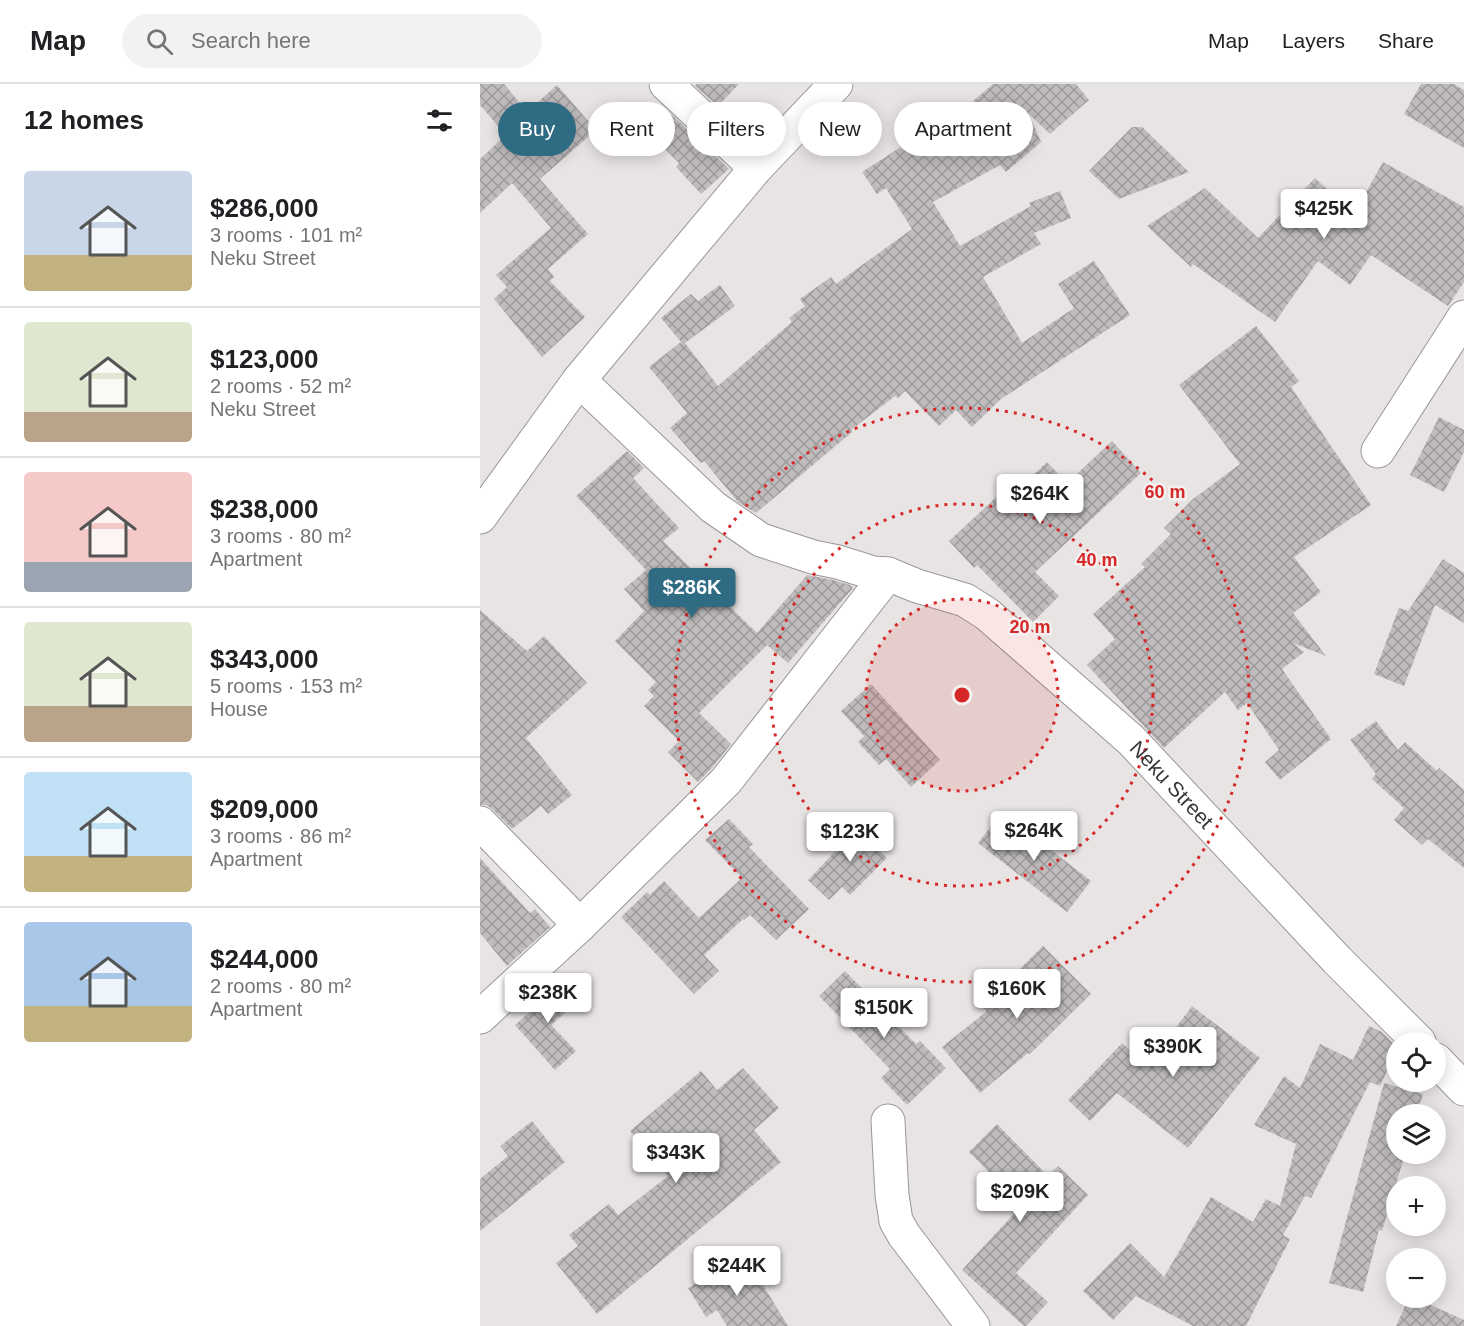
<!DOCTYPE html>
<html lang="en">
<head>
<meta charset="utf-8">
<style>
	body { margin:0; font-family:Arial,sans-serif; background:#f2f2f2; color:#202124; height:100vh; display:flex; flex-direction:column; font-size:22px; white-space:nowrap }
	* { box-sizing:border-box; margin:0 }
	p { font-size:20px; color:#757577 }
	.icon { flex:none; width:33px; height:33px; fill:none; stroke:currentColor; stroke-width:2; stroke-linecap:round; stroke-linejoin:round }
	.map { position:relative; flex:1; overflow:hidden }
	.drawer { display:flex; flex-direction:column; background:#fff; width:480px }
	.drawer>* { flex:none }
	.guide { position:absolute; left:18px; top:18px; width:570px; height:54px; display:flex; gap:12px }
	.fabs { position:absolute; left:906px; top:948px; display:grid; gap:12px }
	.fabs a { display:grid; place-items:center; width:60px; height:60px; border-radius:50%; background:#fff; box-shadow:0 3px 15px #0003; font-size:30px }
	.price { position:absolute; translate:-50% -51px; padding:0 14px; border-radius:6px; background:#fff; color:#222; font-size:20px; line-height:39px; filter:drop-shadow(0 2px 3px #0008) }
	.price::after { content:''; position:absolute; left:50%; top:36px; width:18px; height:14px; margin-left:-9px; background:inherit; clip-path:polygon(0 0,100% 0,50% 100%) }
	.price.selected { background:#2f6b82; color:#fff }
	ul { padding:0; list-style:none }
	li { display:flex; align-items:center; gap:18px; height:150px; padding:0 24px }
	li+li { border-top:2px solid #e0e0e0 }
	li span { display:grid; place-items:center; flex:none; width:168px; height:120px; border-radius:6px; color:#555 }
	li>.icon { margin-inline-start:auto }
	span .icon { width:72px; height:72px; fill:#fffc; stroke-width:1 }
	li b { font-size:26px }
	h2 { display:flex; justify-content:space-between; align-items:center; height:72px; padding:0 24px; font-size:26px }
	.pill { padding:0 21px; border-radius:27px; background:#fff; box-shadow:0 3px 15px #0003; font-size:21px; line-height:54px }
	.pill.selected { background:#2f6b82; color:#fff }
	header { display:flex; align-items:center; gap:36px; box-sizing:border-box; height:84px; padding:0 30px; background:#fff; border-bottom:2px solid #e0e0e0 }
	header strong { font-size:28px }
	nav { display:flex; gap:33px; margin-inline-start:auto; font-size:21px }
	.search { width:420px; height:54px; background:#f2f2f2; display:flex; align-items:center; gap:15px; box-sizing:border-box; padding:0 21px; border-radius:33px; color:#757577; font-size:22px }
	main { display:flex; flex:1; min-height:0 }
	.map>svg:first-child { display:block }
</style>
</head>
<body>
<header>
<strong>Map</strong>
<div class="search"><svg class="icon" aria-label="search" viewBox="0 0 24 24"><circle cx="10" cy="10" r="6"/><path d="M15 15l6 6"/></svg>Search here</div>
<nav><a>Map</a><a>Layers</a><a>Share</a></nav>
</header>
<main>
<section class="drawer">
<h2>12 homes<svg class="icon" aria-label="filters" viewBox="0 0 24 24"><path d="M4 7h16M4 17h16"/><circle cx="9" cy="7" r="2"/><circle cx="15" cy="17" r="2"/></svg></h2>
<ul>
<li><span style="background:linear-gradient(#c9d6e8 70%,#c2b280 0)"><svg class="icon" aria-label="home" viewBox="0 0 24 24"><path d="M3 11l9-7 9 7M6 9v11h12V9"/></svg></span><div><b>$286,000</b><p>3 rooms · 101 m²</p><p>Neku Street</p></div></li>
<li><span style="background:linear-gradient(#dfe7d0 75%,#b9a48a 0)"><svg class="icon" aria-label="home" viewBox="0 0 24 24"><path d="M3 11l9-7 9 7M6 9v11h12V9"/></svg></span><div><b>$123,000</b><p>2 rooms · 52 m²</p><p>Neku Street</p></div></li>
<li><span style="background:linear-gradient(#f6c9c9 75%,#9aa5b1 0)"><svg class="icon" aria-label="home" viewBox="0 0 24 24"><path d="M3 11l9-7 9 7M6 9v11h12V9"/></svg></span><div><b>$238,000</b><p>3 rooms · 80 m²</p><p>Apartment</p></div></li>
<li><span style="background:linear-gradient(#dfe7d0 70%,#b9a48a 0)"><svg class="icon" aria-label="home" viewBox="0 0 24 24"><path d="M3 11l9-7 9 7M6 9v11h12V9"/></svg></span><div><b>$343,000</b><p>5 rooms · 153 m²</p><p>House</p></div></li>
<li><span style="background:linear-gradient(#bfe0f5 70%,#c2b280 0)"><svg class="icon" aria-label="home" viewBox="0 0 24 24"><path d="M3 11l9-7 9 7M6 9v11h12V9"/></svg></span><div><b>$209,000</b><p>3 rooms · 86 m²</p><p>Apartment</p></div></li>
<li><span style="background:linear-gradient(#a9c7e8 70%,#c2b280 0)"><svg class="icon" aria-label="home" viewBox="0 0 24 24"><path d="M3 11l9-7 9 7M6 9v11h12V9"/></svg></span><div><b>$244,000</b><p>2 rooms · 80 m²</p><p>Apartment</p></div></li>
</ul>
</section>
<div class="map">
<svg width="984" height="1242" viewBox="0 0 984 1242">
	<defs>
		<pattern id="building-cross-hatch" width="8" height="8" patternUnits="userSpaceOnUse" patternTransform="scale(1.5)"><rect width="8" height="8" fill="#c0bcbe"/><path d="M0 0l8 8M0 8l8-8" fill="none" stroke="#9d9a9b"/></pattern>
	</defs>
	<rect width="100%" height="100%" fill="#e8e4e3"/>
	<path fill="url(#building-cross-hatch)" d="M0,0H24L47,28L77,1L116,46L60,95L108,150L68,185L74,193L70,197L105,233L62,273L14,215L27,203L16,191L71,144L32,99L0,129V75L26,51L0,21Z
		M217,0H259L238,22L215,2Z
		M513,0H596L609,16L570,50L549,30L561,58L526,88L520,81L453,118L480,162L551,122L549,119L580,107L591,134L554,149L561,160L503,193L542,259L594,224L578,200L614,177L650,231L521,315L492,343L476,326L459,342L425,307L418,314L415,312L371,346L372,348L276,429L258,418L224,377L221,379L190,344L207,329L169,283L201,258L181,234L211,210L218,217L240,201L255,222L205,259L238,302L312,238L309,234L325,222L320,215L351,193L356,200L432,145L406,104L397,110L382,88L421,63L418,57L443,44L440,40L463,24L471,36Z
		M941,0H974L984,6V64L924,30Z
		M189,28L249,85L221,110L196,83L199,79L169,49Z
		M652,43H662L709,88L639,115L609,87Z
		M903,78L984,123V198L968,222L891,171L870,201L838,177L795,238L713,180L711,183L667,142L725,104L778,154L835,94L874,130Z
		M776,242L819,297L811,303L891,421L814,473L841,508L813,529L846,572L813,559L824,568L802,585L851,655L800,696L785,678L799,666L767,619L758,626L745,608L684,664L607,581L635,555L613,530L665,483L661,480L691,450L684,444L713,415L760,380L699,301Z
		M959,333L984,346V368L964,408L930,391Z
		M632,357L661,389L555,488L579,512L553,538L497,481L494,484L469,457L526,404L532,411L567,378L587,399Z
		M147,367L164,384L153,394L199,444L183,457L277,549L327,491L353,496L370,501L373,504L308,579L287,561L219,629L251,660L232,684L218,698L188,668L199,657L164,622L174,612L168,606L176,598L135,557L164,527L144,505L166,486L96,412Z
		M963,475L984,489V539L955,521L924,602L894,590L919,524L928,527Z
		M0,526L47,567L64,552L107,599L46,654L92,711L68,730L61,722L32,745L13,726L6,721H0Z
		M391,600L460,676L431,703L406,675L399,681L378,658L384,652L361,627Z
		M896,637L918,666L925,658L957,687L959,684L984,706V784L948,755L942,761L914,736L924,724L892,695L896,690L870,656Z
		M522,728L611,797L587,828L498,759Z
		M249,735L273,760L269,763L329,825L296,856L270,831L264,836L263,835L224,871L239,887L214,910L141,833L167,808L170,811L184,797L219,834L262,794L225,756Z
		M383,738L405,758L398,765L407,774L370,811L362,803L349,816L328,796Z
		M0,774L50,829L55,825L70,843L27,882L0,849Z
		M563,862L611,910L550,970L548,969L500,1009L462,963L507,927L502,922Z
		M365,887L436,960L440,957L466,984L427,1021L401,994L410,985L339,912Z
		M70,894L94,921L71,941L96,967L75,986L35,941L59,920L51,911Z
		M712,922L780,974L708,1064L637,1009L610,1037L588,1016L642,959L667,982Z
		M889,942L902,948L916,962V968L900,1002L890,998L831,1114L825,1112L803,1151L810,1155L766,1242H713L656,1212L633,1236L603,1207L650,1159L684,1193L731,1113L773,1138L786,1115L800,1122L816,1060L774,1041L804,992L820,1004L840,960L873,976Z
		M263,984L299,1024L274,1046L301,1078L117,1230L76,1179L98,1162L89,1151L129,1120L138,1131L188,1092L150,1047L221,987L237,1006Z
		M904,999L943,1010L937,1030H916V1070H925L902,1147L899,1146L883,1208L849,1199Z
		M52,1037L85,1078L0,1147V1095L28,1072L20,1062Z
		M517,1040L568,1092L578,1082L608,1111L536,1189L568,1218L546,1242H544L482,1186L542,1121L489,1068Z
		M264,1170L308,1242H247L237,1226L226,1233L208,1204Z
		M929,1214H935L984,1236V1242H916Z"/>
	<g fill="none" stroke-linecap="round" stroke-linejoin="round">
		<g stroke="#9a9796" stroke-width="35">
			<g id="minor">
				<path d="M186,0L276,84"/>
				<path id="s1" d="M99,296L233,423L281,456L333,473L358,478L393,489L408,490L437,502L485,516L507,530L651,656L857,876L939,958"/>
				<path d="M898,367L984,233"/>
				<path d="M0,433L99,296L276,84L356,0"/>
				<path d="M0,739L100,841"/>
				<path d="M0,933L100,841L246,697L408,490"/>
				<path d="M956,976L984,1005"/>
				<path d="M408,1037L412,1111L416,1137L424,1151L493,1242"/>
			</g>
		</g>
		<use href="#minor" stroke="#fff" stroke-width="33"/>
	</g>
	<circle cx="482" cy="611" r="96" fill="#d62828" fill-opacity=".12"/>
	<g fill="none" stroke="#d62828" stroke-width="3" stroke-dasharray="3 6">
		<circle cx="482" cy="611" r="96"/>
		<circle cx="482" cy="611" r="191"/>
		<circle cx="482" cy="611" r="287"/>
	</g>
	<g text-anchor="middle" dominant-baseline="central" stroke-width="5" stroke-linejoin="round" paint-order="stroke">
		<g font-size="21" fill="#383736" stroke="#f5f1f0">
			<text stroke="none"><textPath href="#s1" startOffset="734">Neku Street</textPath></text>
		</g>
	</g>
	<circle cx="482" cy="611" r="9" fill="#d62828" stroke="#f5f1f0" stroke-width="3"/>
	<g font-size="18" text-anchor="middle" font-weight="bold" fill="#d62828" stroke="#f5f1f0" stroke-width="5" stroke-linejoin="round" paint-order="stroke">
		<text x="685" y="414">60 m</text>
		<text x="617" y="482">40 m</text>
		<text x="550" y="549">20 m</text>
	</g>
</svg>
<div class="fabs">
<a><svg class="icon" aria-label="locate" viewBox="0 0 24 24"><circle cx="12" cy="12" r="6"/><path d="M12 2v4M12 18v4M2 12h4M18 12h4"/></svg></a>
<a><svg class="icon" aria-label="layers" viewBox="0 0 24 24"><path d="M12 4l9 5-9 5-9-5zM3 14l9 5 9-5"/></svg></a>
<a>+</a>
<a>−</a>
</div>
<b class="price" style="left:844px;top:156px">$425K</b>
<b class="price" style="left:560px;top:441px">$264K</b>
<b class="price selected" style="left:212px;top:535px">$286K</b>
<b class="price" style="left:554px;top:778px">$264K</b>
<b class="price" style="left:370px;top:779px">$123K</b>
<b class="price" style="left:537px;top:936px">$160K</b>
<b class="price" style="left:68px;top:940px">$238K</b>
<b class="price" style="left:404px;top:955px">$150K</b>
<b class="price" style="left:693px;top:994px">$390K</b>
<b class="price" style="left:196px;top:1100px">$343K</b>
<b class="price" style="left:540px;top:1139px">$209K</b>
<b class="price" style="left:257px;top:1213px">$244K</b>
<div class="guide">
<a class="pill selected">Buy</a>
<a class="pill">Rent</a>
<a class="pill">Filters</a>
<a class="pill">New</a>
<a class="pill">Apartment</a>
</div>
</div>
</main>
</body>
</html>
